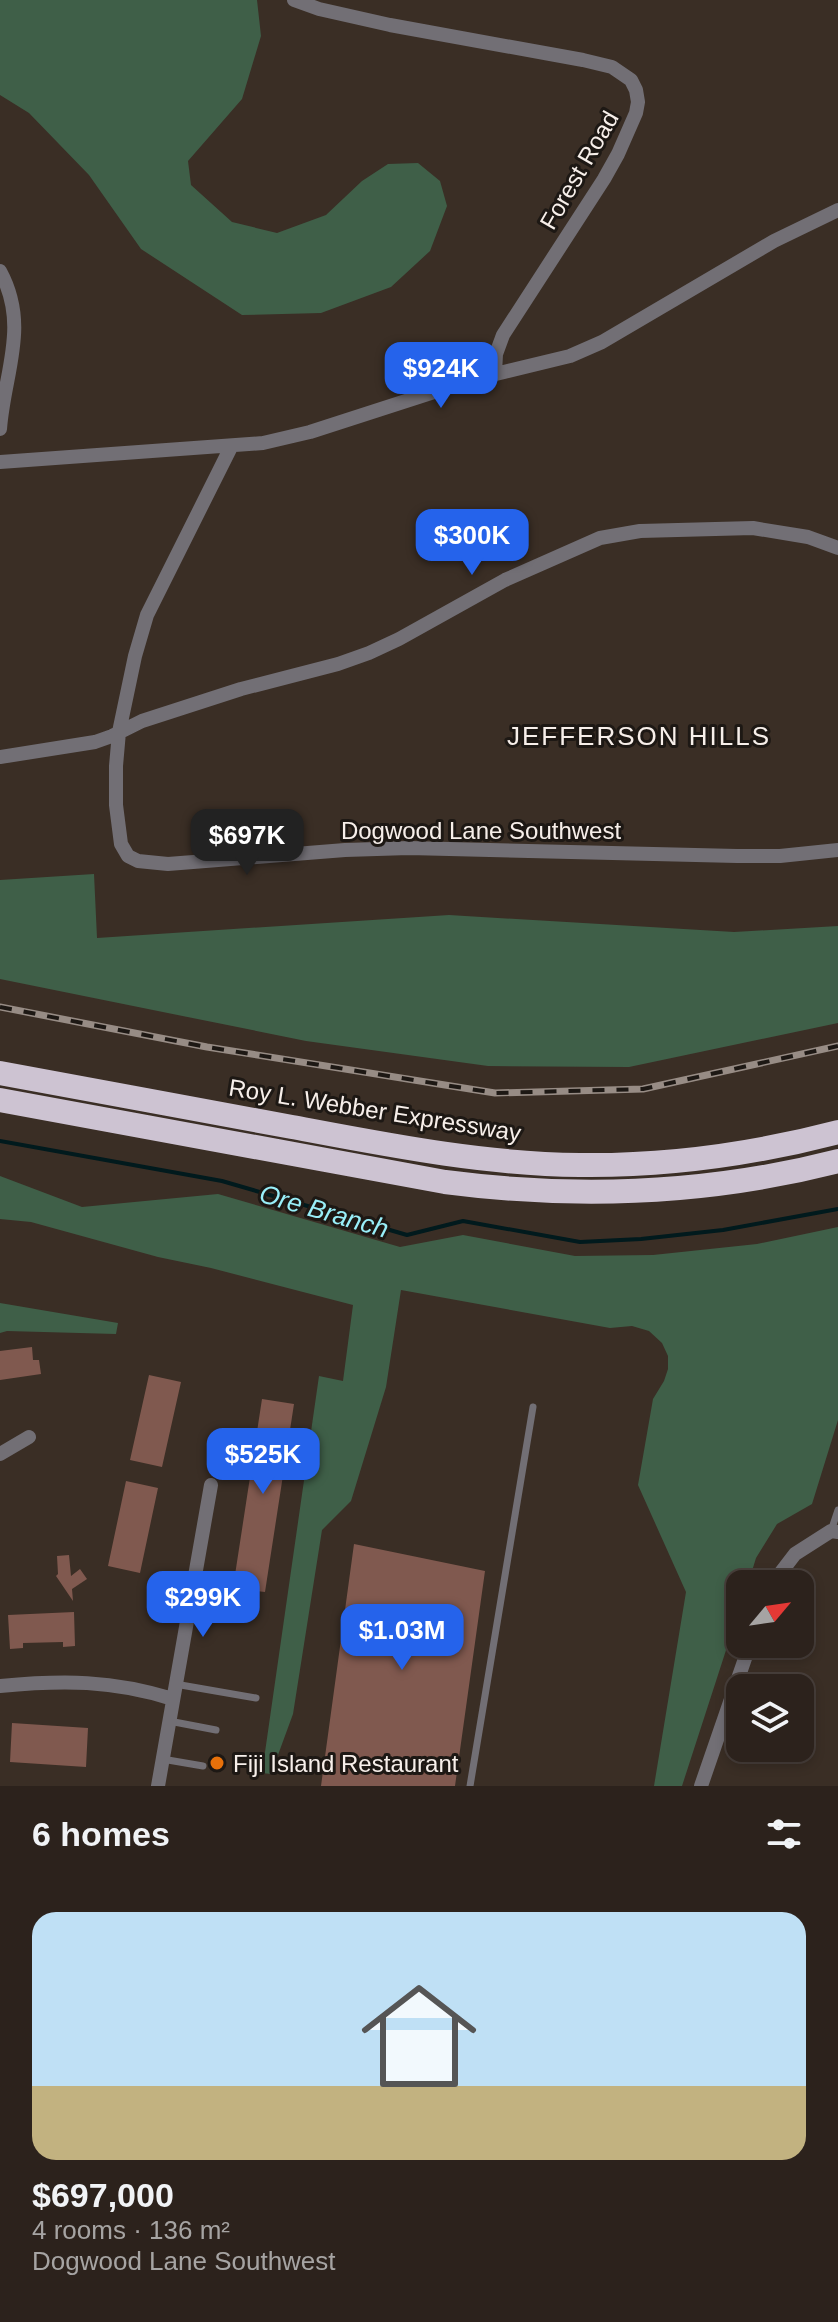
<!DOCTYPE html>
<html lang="en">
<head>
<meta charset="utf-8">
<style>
	body { margin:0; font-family:Helvetica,sans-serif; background:#342a25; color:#f1f3f6; height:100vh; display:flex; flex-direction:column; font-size:30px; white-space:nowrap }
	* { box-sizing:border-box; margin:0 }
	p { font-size:26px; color:#a6a4a3 }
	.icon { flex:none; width:44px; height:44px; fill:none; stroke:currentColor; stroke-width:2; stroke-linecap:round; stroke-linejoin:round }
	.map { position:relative; height:1786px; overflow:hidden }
	.panel { display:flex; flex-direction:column; background:#2c221c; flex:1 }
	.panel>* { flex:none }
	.needle { width:52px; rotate:61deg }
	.controls { position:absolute; left:726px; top:1570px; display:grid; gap:16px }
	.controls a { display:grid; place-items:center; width:88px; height:88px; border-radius:16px; background:#2c221c; box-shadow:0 4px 12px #0003,0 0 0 2px #483f3b; font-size:40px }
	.price { position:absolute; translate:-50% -68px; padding:0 18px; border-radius:16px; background:#2563eb; color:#fff; font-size:26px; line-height:52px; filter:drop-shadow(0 2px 4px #0008) }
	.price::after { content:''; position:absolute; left:50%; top:48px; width:24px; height:18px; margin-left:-12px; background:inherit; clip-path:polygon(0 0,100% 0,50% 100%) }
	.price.selected { background:#222; color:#fff }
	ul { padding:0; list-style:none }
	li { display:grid; align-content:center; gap:16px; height:424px; padding:0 32px }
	li span { display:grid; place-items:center; height:248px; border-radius:24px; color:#555 }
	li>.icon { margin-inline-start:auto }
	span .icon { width:144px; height:144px; fill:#fffc; stroke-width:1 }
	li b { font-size:34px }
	h2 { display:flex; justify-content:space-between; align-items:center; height:96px; padding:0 32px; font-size:34px }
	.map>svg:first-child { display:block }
</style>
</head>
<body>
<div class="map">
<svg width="838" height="1786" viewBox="0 0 838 1786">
	<rect width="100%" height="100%" fill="#3a2e25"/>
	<path fill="#3f5f48" d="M0,0H257L261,36L242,99L188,161L191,185L232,222L277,233L326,215L362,181L388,164L418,163L440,181L447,206L430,251L391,287L321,313L242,315L141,249L89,175L29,113L0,95Z
		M94,874L97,938L449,915L734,932L838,926V1023L629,1067L488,1066L306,1041L0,979V880Z
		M0,1176L82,1207L218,1194L400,1247L463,1235L575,1256L653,1255L757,1244L838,1227V1420L812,1504L777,1524L756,1558L748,1584H740V1607L682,1786H654L686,1592L638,1485L653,1399L664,1381L668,1369V1356L662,1343L649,1331L632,1326L610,1328L401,1290L386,1387L351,1501L322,1530L293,1714L271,1774L262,1773L319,1376L343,1381L353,1305L211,1268L158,1257L31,1222L0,1219Z
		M0,1303L118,1323L116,1334L7,1331L0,1333Z"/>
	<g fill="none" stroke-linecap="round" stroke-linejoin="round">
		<path stroke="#011a1d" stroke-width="4" d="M0,1141L222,1181L407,1235L463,1221L580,1242L641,1239L723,1230L838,1209"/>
	</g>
	<path fill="#80594f" d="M32,1347L33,1360H39L41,1374L0,1380V1351Z
		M149,1375L181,1382L162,1467L130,1460Z
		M262,1399L294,1404L265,1592L233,1588Z
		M126,1481L158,1488L140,1573L108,1566Z
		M354,1544L485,1571L455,1786H321Z
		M69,1555L71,1576L80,1569L87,1579L72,1589L73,1601L56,1576L58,1574L57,1556Z
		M74,1612L75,1646L63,1647V1642L23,1643V1648L10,1649L8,1615Z
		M12,1723L88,1728L86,1767L10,1762Z"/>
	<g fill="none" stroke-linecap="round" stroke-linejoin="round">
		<path stroke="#726f75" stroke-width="7" d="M831,1531L838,1510
			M175,1684L256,1698
			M169,1721L216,1730
			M162,1759L203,1766
			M470,1786L533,1407"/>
		<path stroke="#726f75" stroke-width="14" d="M294,0L319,9L390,25L583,60L612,67L631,80L636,90L638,102L636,113L618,154L604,179L503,335L496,354L495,373
			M0,271C30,326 4,373 0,429
			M231,447L147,615L135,656L119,732L116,766V805L121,844L128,856L138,861L168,864L345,850L409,848L737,856H780L838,850
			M0,462L263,443L310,432L471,380L570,356L602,342L774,241L838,210
			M0,757L95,742L112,736L142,721L241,689L338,664L369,653L399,639L505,580L600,538L640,531L753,528L808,537L838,548
			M0,1454L29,1437
			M772,1584L795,1554L831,1531L838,1532
			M0,1686C63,1680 112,1680 173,1699
			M158,1786L211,1485
			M701,1786L750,1644"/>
		<path stroke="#cdc3d2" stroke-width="24" d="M0,1073C97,1091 195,1109 292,1127C388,1145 483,1164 580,1165C667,1166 754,1154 838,1132
			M0,1100L445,1182C576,1199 710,1194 838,1161"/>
		<g stroke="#978c85" stroke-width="7">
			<path id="rail" d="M0,1007L207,1047L495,1093L643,1089L838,1046"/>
		</g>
		<use href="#rail" stroke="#1d1814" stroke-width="4" stroke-dasharray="12" stroke-linecap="butt"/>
	</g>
	<circle fill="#e8710a" stroke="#1d1814" stroke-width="3" cx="217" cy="1763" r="8"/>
	<g text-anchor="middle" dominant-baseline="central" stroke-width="6" stroke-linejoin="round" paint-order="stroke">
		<g font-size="24" fill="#f7efea" stroke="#1d1814">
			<text transform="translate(579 170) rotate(-60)">Forest Road</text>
			<text x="481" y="830">Dogwood Lane Southwest</text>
			<text transform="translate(375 1110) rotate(9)">Roy L. Webber Expressway</text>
		</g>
		<g font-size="24" fill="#f7efea" stroke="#1d1814" text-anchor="start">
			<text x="233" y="1763">Fiji Island Restaurant</text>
		</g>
		<g font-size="26" letter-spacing="2" fill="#f7efea" stroke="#1d1814">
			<text x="639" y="736">JEFFERSON HILLS</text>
		</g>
		<g font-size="26" font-style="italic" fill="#99eff9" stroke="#1d1814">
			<text transform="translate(324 1211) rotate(16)">Ore Branch</text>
		</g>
	</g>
</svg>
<div class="controls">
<a><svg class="needle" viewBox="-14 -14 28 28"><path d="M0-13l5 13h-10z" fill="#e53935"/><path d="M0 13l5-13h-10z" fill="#a6a4a3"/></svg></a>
<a><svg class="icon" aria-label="layers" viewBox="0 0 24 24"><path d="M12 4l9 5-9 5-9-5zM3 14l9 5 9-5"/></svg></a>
</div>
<b class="price" style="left:441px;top:410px">$924K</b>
<b class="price" style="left:472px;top:577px">$300K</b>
<b class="price selected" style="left:247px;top:877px">$697K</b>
<b class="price" style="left:263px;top:1496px">$525K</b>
<b class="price" style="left:203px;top:1639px">$299K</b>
<b class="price" style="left:402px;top:1672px">$1.03M</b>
</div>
<section class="panel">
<h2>6 homes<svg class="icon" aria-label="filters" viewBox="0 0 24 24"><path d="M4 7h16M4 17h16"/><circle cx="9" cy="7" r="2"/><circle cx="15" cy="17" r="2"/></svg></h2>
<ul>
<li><span style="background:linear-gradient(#bfe0f5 70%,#c2b280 0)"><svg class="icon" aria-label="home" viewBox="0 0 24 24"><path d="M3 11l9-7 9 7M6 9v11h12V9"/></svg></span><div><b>$697,000</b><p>4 rooms · 136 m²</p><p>Dogwood Lane Southwest</p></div></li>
</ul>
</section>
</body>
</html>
